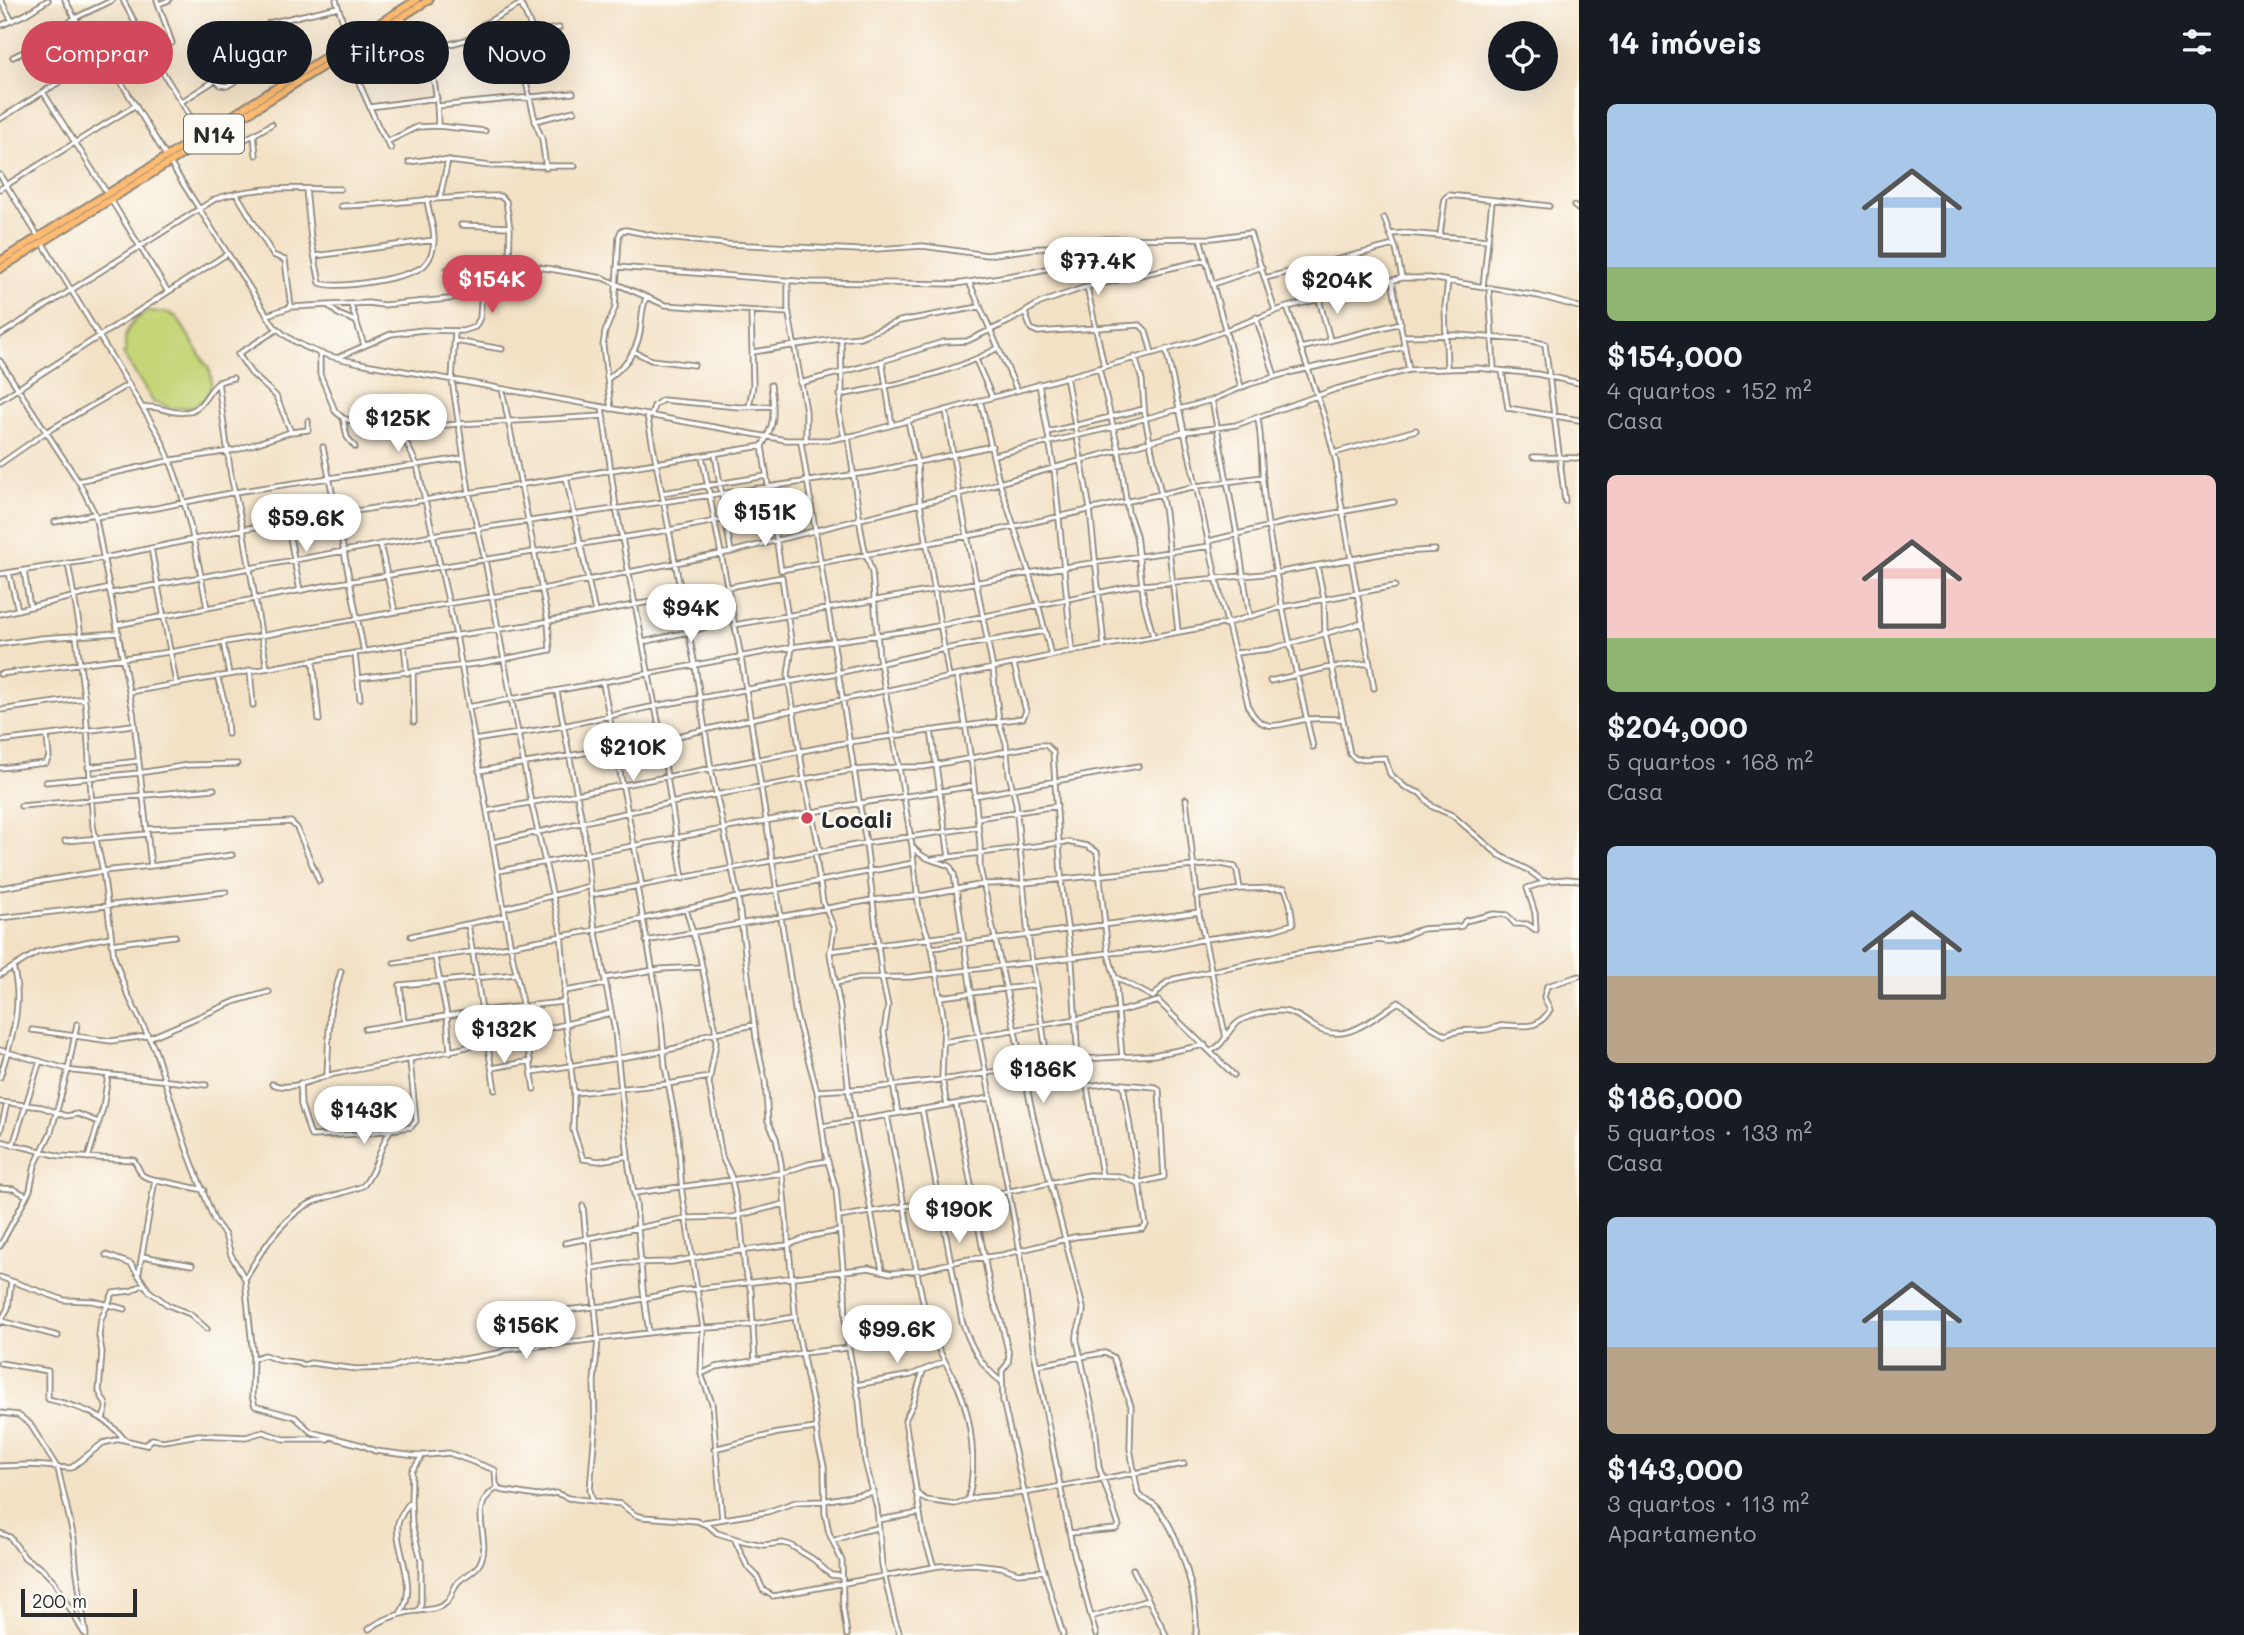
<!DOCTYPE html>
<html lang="pt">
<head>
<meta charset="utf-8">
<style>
	body { margin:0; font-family:Mali,sans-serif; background:#242831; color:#f1f3f6; height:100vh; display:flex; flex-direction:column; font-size:26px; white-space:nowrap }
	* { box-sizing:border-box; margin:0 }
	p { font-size:23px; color:#9ea1a6 }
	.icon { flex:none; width:38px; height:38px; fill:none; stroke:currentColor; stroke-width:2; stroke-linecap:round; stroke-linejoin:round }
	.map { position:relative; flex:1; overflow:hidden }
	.drawer { display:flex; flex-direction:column; background:#171b24; width:665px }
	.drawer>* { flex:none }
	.banner { position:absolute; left:21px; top:21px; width:665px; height:63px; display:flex; gap:14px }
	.controls { position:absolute; left:1488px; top:21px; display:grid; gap:14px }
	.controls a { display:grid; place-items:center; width:70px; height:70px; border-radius:50%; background:#171b24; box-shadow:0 7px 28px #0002; font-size:35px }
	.scale { position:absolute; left:21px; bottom:18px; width:116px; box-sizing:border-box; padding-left:7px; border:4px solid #2b2b2b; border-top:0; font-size:19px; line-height:24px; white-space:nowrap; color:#2b2b2b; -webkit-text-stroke:5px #fdfcf7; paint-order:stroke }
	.price { position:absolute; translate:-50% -60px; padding:0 16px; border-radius:24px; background:#fff; color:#222; font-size:23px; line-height:46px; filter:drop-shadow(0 2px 4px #0008) }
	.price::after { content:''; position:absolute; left:50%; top:42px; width:21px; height:16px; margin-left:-10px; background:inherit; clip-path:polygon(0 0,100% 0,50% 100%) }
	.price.active { background:#d1495b; color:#fff }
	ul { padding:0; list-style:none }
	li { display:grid; align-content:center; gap:14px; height:371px; padding:0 28px }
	li span { display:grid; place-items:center; height:217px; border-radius:10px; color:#555 }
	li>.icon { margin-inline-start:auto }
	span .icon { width:126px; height:126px; fill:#fffc; stroke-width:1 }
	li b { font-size:30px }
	h2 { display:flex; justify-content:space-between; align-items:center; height:84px; padding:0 28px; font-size:30px }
	.chip { padding:0 24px; border-radius:32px; background:#171b24; box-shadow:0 7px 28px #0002; font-size:24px; line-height:63px }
	.chip.active { background:#d1495b; color:#fff }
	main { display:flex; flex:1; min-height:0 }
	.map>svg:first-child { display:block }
</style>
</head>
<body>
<main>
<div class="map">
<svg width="1579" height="1635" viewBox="0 0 1579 1635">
	<rect width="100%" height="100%" fill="#fdfcf7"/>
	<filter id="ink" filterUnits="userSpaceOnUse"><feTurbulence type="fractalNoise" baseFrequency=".0143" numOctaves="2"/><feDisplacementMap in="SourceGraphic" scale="14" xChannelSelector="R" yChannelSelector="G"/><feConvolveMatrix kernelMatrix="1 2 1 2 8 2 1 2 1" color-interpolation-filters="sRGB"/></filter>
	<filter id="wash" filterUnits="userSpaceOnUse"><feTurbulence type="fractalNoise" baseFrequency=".00686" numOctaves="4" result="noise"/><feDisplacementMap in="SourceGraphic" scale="28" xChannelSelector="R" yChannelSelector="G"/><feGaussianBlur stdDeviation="1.57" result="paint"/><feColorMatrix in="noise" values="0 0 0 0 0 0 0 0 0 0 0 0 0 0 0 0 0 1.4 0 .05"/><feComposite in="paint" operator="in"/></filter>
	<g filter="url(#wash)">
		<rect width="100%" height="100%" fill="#f3e1c5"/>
		<path fill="#c5d577" stroke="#788051" stroke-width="2" d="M149,311L169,313L177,317L210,371C219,403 181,418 157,402L154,403L123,354L126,351C121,332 133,319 149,311Z"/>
	</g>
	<g filter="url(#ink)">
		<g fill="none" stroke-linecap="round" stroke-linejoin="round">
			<g stroke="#8f8678" stroke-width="7">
				<path id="minor" d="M1,0L12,21
					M65,0L75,18L115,72L166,156
					M123,0L152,55L201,134
					M336,0L349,41
					M519,0L534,33
					M159,4L169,0
					M402,18C431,62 437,73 438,126
					M269,23L338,7
					M482,25L521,4
					M0,26L26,14L48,0
					M424,51L473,38
					M346,53L378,126L391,149
					M13,57L36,46L75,18L113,0
					M198,65L221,85L227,86L248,73
					M115,72L172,43L157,0
					M43,92L107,193
					M181,102L214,81
					M438,106L573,93
					M370,107L437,98
					M0,119L101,56
					M535,121L574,111
					M254,135L256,155
					M387,142L417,127L438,126L485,131
					M204,143C228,154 252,135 272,124
					M409,162L431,159L491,166H575
					M170,163L274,326C301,351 330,357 365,364L786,440H830L856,435L1197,341L1284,308L1402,278H1430L1539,296L1579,307
					M546,168L542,139L536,124L527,86L512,42C524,32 544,30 559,28
					M0,175L38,236
					M0,189L136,105
					M306,189L311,239L320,283C339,290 405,278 422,267C428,263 432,254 433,248C437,233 428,214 427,199
					M236,193L273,255L285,260L291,307
					M440,197L448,160
					M111,200L168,292
					M341,206C395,205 447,195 500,196L506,201L510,229L509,262
					M1574,206L1579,210
					M1384,218L1396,249L1402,278
					M461,225L510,227
					M1390,234L1406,233L1488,240
					M1440,235L1445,198L1449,195L1549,206
					M1200,238L1241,387
					M42,242L159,435C185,489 196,549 207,608
					M315,256L434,240
					M617,267L809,282L956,284L1032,272L1136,249
					M447,269L477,259H492L603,278L665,305L789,313
					M1265,278L1394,245
					M1392,280L1409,370
					M788,281V309L806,411V441
					M970,284L1017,390
					M1213,284L1262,267
					M1087,287L1104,366
					M1483,287L1492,201
					M1489,288L1494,369
					M1319,299L1330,340
					M351,305L364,345
					M330,307L338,314L355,321
					M1287,307L1324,416L1336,462L1340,497L1374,688
					M1025,313L1031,329L1038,332L1140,325L1146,331L1152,353
					M267,315L291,307L368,303L383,305L449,299L481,290
					M1256,317L1275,376
					M278,329L238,354L251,373L276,396L291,432
					M455,331L452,380L469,492L485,560L530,797L561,932L565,984L563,1006L574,1093L573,1130L583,1159L599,1161L628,1156
					M0,335L215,199C255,185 298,189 340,189
					M1404,336L1457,335L1527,340L1545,344L1565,501
					M841,339L842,388L839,413L844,437
					M455,341L502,349
					M1301,348L1401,323
					M1166,349L1221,599L1249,708C1264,737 1283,722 1308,719C1319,718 1331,719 1342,719
					M633,351L651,360L694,365
					M753,352L828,340L860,337L900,321L979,307
					M320,354V374L335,411L343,418L354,422L396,430L404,438L417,465L456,635L512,954L520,991L534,1089
					M339,357L391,334L423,330L463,331L475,327L480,318L484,259
					M1135,357L1142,380L1145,418L1165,513L1178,631
					M976,360L992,397
					M0,361L80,484L95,514L133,712L151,866L103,871L114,957L127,993L155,1050L186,1147L214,1220L225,1235L231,1255L245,1279
					M882,361L892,425
					M1099,368L1119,451L1128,512L1136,535L1144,602L1153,636
					M1447,368L1445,307L1448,281
					M1502,371L1508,408L1579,420
					M1066,376L1090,509L1104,646
					M608,379C624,366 636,354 640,332C642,320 641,310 646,298
					M218,382L231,476L243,529L267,668
					M800,383L873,364L943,342L967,341L1010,321L1040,303L1083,288L1206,260
					M1039,384L1054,468L1072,652
					M771,385C774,411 776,423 762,446L781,570
					M840,395C895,385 949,375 998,348
					M0,400L227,254
					M980,400C988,428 992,457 1000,484C1019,541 1038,597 1051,656
					M1212,400L1237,535L1250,617
					M602,407L616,508L659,726L683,879
					M749,407L753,385L751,311
					M143,408C159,404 170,415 186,412C204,409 206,392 218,383C222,380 228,379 233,378
					M611,409L603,346L605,332L615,308L619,236L621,231L626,230L666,238L725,244L860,250L923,246L987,255L1106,239L1213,238L1250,233L1275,311
					M946,410L959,494L993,669L999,722L1006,743L1009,774L1016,803L1028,936L1048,1063
					M647,415L695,666L711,769L738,897L756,1038L765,1080L768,1121L776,1138L781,1163L796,1324L815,1415L818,1443L824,1466L825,1513L829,1533L842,1561L843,1607L847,1635
					M651,416L654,406L662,400L739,407L773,406
					M343,418L347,437L355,447
					M1258,419C1263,447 1261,476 1265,504C1276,586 1295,667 1313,747
					M908,421L917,463L920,503L949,677
					M396,430L458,424L603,416
					M1048,432L1144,409
					M848,436L861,530L865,551L872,572L879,657L899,767H924L1039,745H1046L1053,752L1062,889L1072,963L1078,1060L1082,1075L1087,1086L1102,1175
					M801,442L854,770L899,767L912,846C923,860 934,860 950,866L954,874L974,1012L1020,1251L1034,1352L1072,1546L1096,1635
					M323,447L364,652
					M1334,453L1416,430
					M715,454L731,552
					M994,455L1114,427L1212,400L1250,384L1288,373L1405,347
					M702,456L741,657L796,1015L817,1091L826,1155L836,1189L845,1291L846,1334L859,1401L865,1461L877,1508L882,1565L894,1617L900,1635
					M1533,457L1579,458
					M0,464L46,432L129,384
					M566,477L595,612
					M78,481L172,460L236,450L291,432L308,430V421
					M662,493L766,476
					M95,517L157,508L235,492L463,458
					M287,521L300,591
					M55,522L94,514
					M1209,541L1286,522L1394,502
					M380,544L395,611
					M151,548L176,683
					M68,563L81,635
					M1317,566L1324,599L1325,632L1350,754L1356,759L1385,758L1390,774L1405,787L1420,793L1433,807L1452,815L1499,855L1528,870L1543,881L1567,879L1579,880
					M781,570L989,532L1197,486L1263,477
					M24,571L30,607
					M9,573L18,610
					M0,574L104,558L243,529L762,446
					M782,578L792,647L788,675L804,779L820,851
					M112,593L432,535L872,472L992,446
					M0,614L110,588
					M117,625L334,584L669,530L726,519L764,507L811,500
					M734,625L1064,567L1210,546
					M223,642L229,674
					M643,642L697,630L733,618
					M0,644L42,638L119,633
					M404,645L407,673
					M1236,653L1270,649L1363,623
					M355,654L360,699
					M313,661L319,720
					M250,670L253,705
					M413,672L414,722
					M0,674L170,652L395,612L542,589L731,552L959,494L1184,432L1236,425L1336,389L1409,370L1477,368L1537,374L1579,383
					M217,676L225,703L228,734
					M957,677L972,766L980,844V868L1034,1120L1083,1308C1084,1321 1075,1328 1077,1341L1094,1416L1099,1467L1119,1526L1116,1529L1070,1533
					M358,678L483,663L550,650L548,621L502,389
					M1270,681L1326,668L1370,663
					M603,684L642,886
					M130,692L459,635L528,625L782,577
					M557,692L584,831L594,923L615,1032L629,1167L636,1204L643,1290L649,1333
					M468,707L792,647L922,629L1131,586L1275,573L1386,553L1435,550
					M0,710L85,698
					M931,730L949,857
					M474,740L563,726L655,706L838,673L944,649L1045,631
					M0,741L133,725
					M88,767L138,761
					M0,768L46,763L49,757L47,737
					M479,771L661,740L751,719L1064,653L1228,623L1282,607L1395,586
					M46,782L139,773L188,765L237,764
					M974,796L1138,766
					M1186,799L1199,914L1226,1038
					M21,806L214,789
					M487,811L849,742L1023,718L1026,711L1014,665
					M977,818L1057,806
					M147,829L291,822L297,828L319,881
					M65,841L147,834
					M493,842L670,803L854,770L866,843L882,978L888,1006L884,1032L898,1113
					M912,846L919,910L932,948L944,1021L942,1079L947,1105
					M815,852L823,902L834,928L830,954L840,1007L849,1094L882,1270
					M933,859L1067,842L1087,846L1097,852L1108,953L1115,977L1122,1056
					M151,866L232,855
					M499,871L861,803L974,786
					M637,887L660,1010L665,1066L678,1135L682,1193L703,1328L701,1374L712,1403L722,1519
					M0,888L103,871L93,826L86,710L76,636
					M591,895L866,843L978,827
					M505,908L590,886
					M686,909L700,957L715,1026L716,1043L709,1083L722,1157L731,1176L741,1226L745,1271L751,1291L755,1361
					M0,918L226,892
					M468,924L495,1090
					M411,936L505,916
					M646,941L872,900L925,895L984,884L1024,883L1193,866L1222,864L1235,867L1237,871L1240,889
					M111,944L175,936
					M932,948L1199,912
					M830,951L963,934
					M435,958L447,1015L450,1052
					M394,963L503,947L595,930L738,897L913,863
					M0,975L38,952L110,937
					M1115,977L1153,997
					M605,978L661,969L702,967
					M836,983L858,978L910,977L1108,953L1158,949L1205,939L1273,930L1293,924L1290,903L1285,888L1240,889L1196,896
					M565,991L606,984
					M940,997L1035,985
					M1153,997L1166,983L1174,979L1292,954L1379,940C1394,945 1407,933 1422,929C1434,927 1448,929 1462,926L1465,921L1494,914L1507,915L1515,924H1527L1536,930L1535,913L1527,888L1546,882
					M1159,1002L1234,1075
					M404,1022L400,985L516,974
					M365,1029L477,1011L563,1002
					M32,1030L111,1041L147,1036
					M149,1038L236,1001L269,992
					M943,1042L1117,1012L1159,1001
					M0,1050L74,1071L206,1085
					M1211,1051C1226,1043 1225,1034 1236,1024C1245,1016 1266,1011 1278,1011C1290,1010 1302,1018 1312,1025C1344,1048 1372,1018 1399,1002L1430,1026L1445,1035C1461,1029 1468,1031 1484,1030C1491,1030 1499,1025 1506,1025C1527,1026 1537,1030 1550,1010L1544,997L1547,986L1579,976
					M492,1068L531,1061
					M532,1072L663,1051L681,1047L705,1035L754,1025
					M327,1075L330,1010L341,971
					M0,1077C11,1040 24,1006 13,967
					M300,1083L301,1105L311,1136L360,1134L411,1127L416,1121L410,1061
					M272,1084C291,1092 316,1078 334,1074C428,1057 519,1036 611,1013
					M817,1091L872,1088L955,1078L1066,1060L1153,1055L1205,1045
					M574,1093L668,1084L709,1077
					M0,1102L42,1107L66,1116L78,1114L98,1122
					M956,1104L991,1294L1001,1321L1009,1355L1008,1363L1002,1371L1003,1401L1037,1547L1063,1635
					M922,1109L962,1321C970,1345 980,1366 1002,1382
					M887,1115C900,1181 911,1249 926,1315C932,1343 948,1364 959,1389C972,1419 977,1468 968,1499
					M823,1126L990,1098
					M390,1131C379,1148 377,1169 364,1185C360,1189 322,1198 313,1202C284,1215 260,1252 245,1279L253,1355L252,1396L255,1406L295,1417L311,1432L362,1445L375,1451L416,1456L449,1453L495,1470L496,1484L500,1490L537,1496L556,1493L568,1498L621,1504L635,1515L643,1517L697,1521L709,1526L717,1533L743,1541L763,1545L783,1543L790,1545L813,1559L831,1575L841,1576
					M0,1132L7,1103
					M0,1141L60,1156L134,1160L142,1175L148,1178L204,1190
					M13,1145L40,1061
					M88,1158L103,1108L108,1076
					M0,1188L14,1189L27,1196
					M635,1193L782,1173L809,1164L827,1161
					M583,1206L586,1240
					M839,1217L965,1196L990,1195L1089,1175L1119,1176L1138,1183L1164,1177L1159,1090L1155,1087L1111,1083L1087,1086
					M589,1239L598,1340L594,1381L595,1430L590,1490L593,1501
					M565,1243L686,1218L732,1217L784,1204
					M0,1246L30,1190L35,1165L51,1132L68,1070L77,1024
					M106,1255L131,1264L149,1291L168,1305L190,1314L207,1329
					M142,1256L192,1265
					M593,1268L624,1263L672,1262L715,1254L787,1245L812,1236L839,1231
					M139,1272L155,1180
					M0,1277L64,1300L93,1301L125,1309
					M535,1313L614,1305L679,1291L869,1268L890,1273L922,1270L963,1260L1002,1255L1074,1237L1143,1229L1146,1225L1123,1084
					M1,1321L58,1336
					M0,1323L8,1308L11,1282
					M253,1359L264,1355L278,1360L299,1363L303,1365L311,1363L356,1369L390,1368L414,1360L464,1359L498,1353L505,1350L673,1330L741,1326L794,1317
					M0,1363L48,1371V1399C78,1407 104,1413 124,1439
					M1038,1365L1097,1354L1105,1353L1113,1357L1131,1406L1130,1448L1138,1494C1143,1501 1150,1500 1156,1506C1181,1535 1198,1597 1196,1635
					M923,1371L913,1404L905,1420L923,1533L934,1567
					M701,1374L716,1367L802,1353L848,1348
					M856,1385L911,1375L944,1362
					M0,1413L18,1415L30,1424L58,1469L74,1539L76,1566L86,1635
					M103,1418C110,1402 104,1404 99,1391L102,1352L99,1336L101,1319L113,1293L131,1291L144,1284
					M714,1449L778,1433L816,1428
					M0,1466L31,1465L71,1468L103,1443L120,1439L146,1445L152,1439L163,1441L198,1435L246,1437L263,1432L284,1439H328
					M916,1493L926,1500L955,1504L978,1497L1024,1493L1184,1464
					M878,1520L920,1513
					M705,1522L767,1512L796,1502L823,1501L874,1492
					M0,1533L10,1537L25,1558L42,1569L54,1581L84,1633
					M735,1540L747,1566L757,1576L763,1590L773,1596L939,1566L974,1564L1001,1567L1018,1573L1043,1571
					M833,1541L858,1532L878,1528
					M1133,1569L1166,1635
					M418,1611L421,1605V1560L412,1525L411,1501L412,1471L423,1455
					M401,1612C419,1586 394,1547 398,1523C400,1516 406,1508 409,1503
					M1091,1617L1148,1600
					M369,1629C381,1620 394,1615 409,1612C420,1610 436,1611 446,1603C453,1598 452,1587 459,1581C466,1575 476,1571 480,1563C493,1538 465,1508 497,1488"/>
			</g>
			<g stroke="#8f8678" stroke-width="10">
				<path id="primary" d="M0,261L416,0
					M0,269L429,0"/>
			</g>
			<use href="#minor" stroke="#fff" stroke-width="3.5"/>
			<use href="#primary" stroke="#febb71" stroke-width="6"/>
		</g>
	</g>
	<circle fill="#d1495b" stroke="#fdfcf7" stroke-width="2.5" cx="807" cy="818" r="7"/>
	<g text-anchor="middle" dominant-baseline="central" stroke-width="5" stroke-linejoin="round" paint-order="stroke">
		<rect fill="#fdfcf7" stroke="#6a6a68" stroke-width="2" x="184" y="114.5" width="60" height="39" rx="5"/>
		<g font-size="23" font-weight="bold" fill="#2b2b2b">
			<text x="214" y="134">N14</text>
		</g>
		<g font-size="24" font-weight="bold" fill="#2b2b2b" stroke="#fdfcf7" text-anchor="start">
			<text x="821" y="818">Locali</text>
		</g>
	</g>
</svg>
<div class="controls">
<a><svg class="icon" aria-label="locate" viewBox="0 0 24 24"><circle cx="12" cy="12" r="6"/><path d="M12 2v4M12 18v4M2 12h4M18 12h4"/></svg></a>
</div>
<div class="scale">200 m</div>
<b class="price" style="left:1098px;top:297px">$77.4K</b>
<b class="price active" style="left:492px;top:315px">$154K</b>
<b class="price" style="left:1337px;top:316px">$204K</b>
<b class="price" style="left:398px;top:454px">$125K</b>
<b class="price" style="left:765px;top:548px">$151K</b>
<b class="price" style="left:306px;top:554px">$59.6K</b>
<b class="price" style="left:691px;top:644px">$94K</b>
<b class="price" style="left:633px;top:783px">$210K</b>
<b class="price" style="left:504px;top:1065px">$132K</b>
<b class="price" style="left:1043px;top:1105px">$186K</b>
<b class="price" style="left:364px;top:1146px">$143K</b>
<b class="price" style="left:959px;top:1245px">$190K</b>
<b class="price" style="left:526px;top:1361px">$156K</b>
<b class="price" style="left:897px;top:1365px">$99.6K</b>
<div class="banner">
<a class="chip active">Comprar</a>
<a class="chip">Alugar</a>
<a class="chip">Filtros</a>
<a class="chip">Novo</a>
</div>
</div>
<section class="drawer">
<h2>14 imóveis<svg class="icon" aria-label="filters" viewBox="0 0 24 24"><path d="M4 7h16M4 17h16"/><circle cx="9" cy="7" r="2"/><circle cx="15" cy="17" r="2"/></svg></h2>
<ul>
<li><span style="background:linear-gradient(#a9c7e8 75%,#8fb573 0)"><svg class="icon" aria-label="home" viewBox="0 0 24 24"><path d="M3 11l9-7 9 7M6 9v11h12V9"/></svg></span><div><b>$154,000</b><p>4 quartos · 152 m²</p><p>Casa</p></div></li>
<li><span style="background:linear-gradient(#f6c9c9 75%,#8fb573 0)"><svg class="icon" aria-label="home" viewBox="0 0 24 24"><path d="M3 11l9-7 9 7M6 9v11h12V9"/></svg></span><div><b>$204,000</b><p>5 quartos · 168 m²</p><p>Casa</p></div></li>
<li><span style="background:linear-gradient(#a9c7e8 60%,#b9a48a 0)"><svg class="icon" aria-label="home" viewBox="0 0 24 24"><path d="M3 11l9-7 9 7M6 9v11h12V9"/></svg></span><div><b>$186,000</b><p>5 quartos · 133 m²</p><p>Casa</p></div></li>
<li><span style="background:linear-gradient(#a9c7e8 60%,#b9a48a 0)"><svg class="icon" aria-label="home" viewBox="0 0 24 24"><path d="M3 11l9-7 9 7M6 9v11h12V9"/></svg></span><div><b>$143,000</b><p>3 quartos · 113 m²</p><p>Apartamento</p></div></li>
</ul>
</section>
</main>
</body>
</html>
